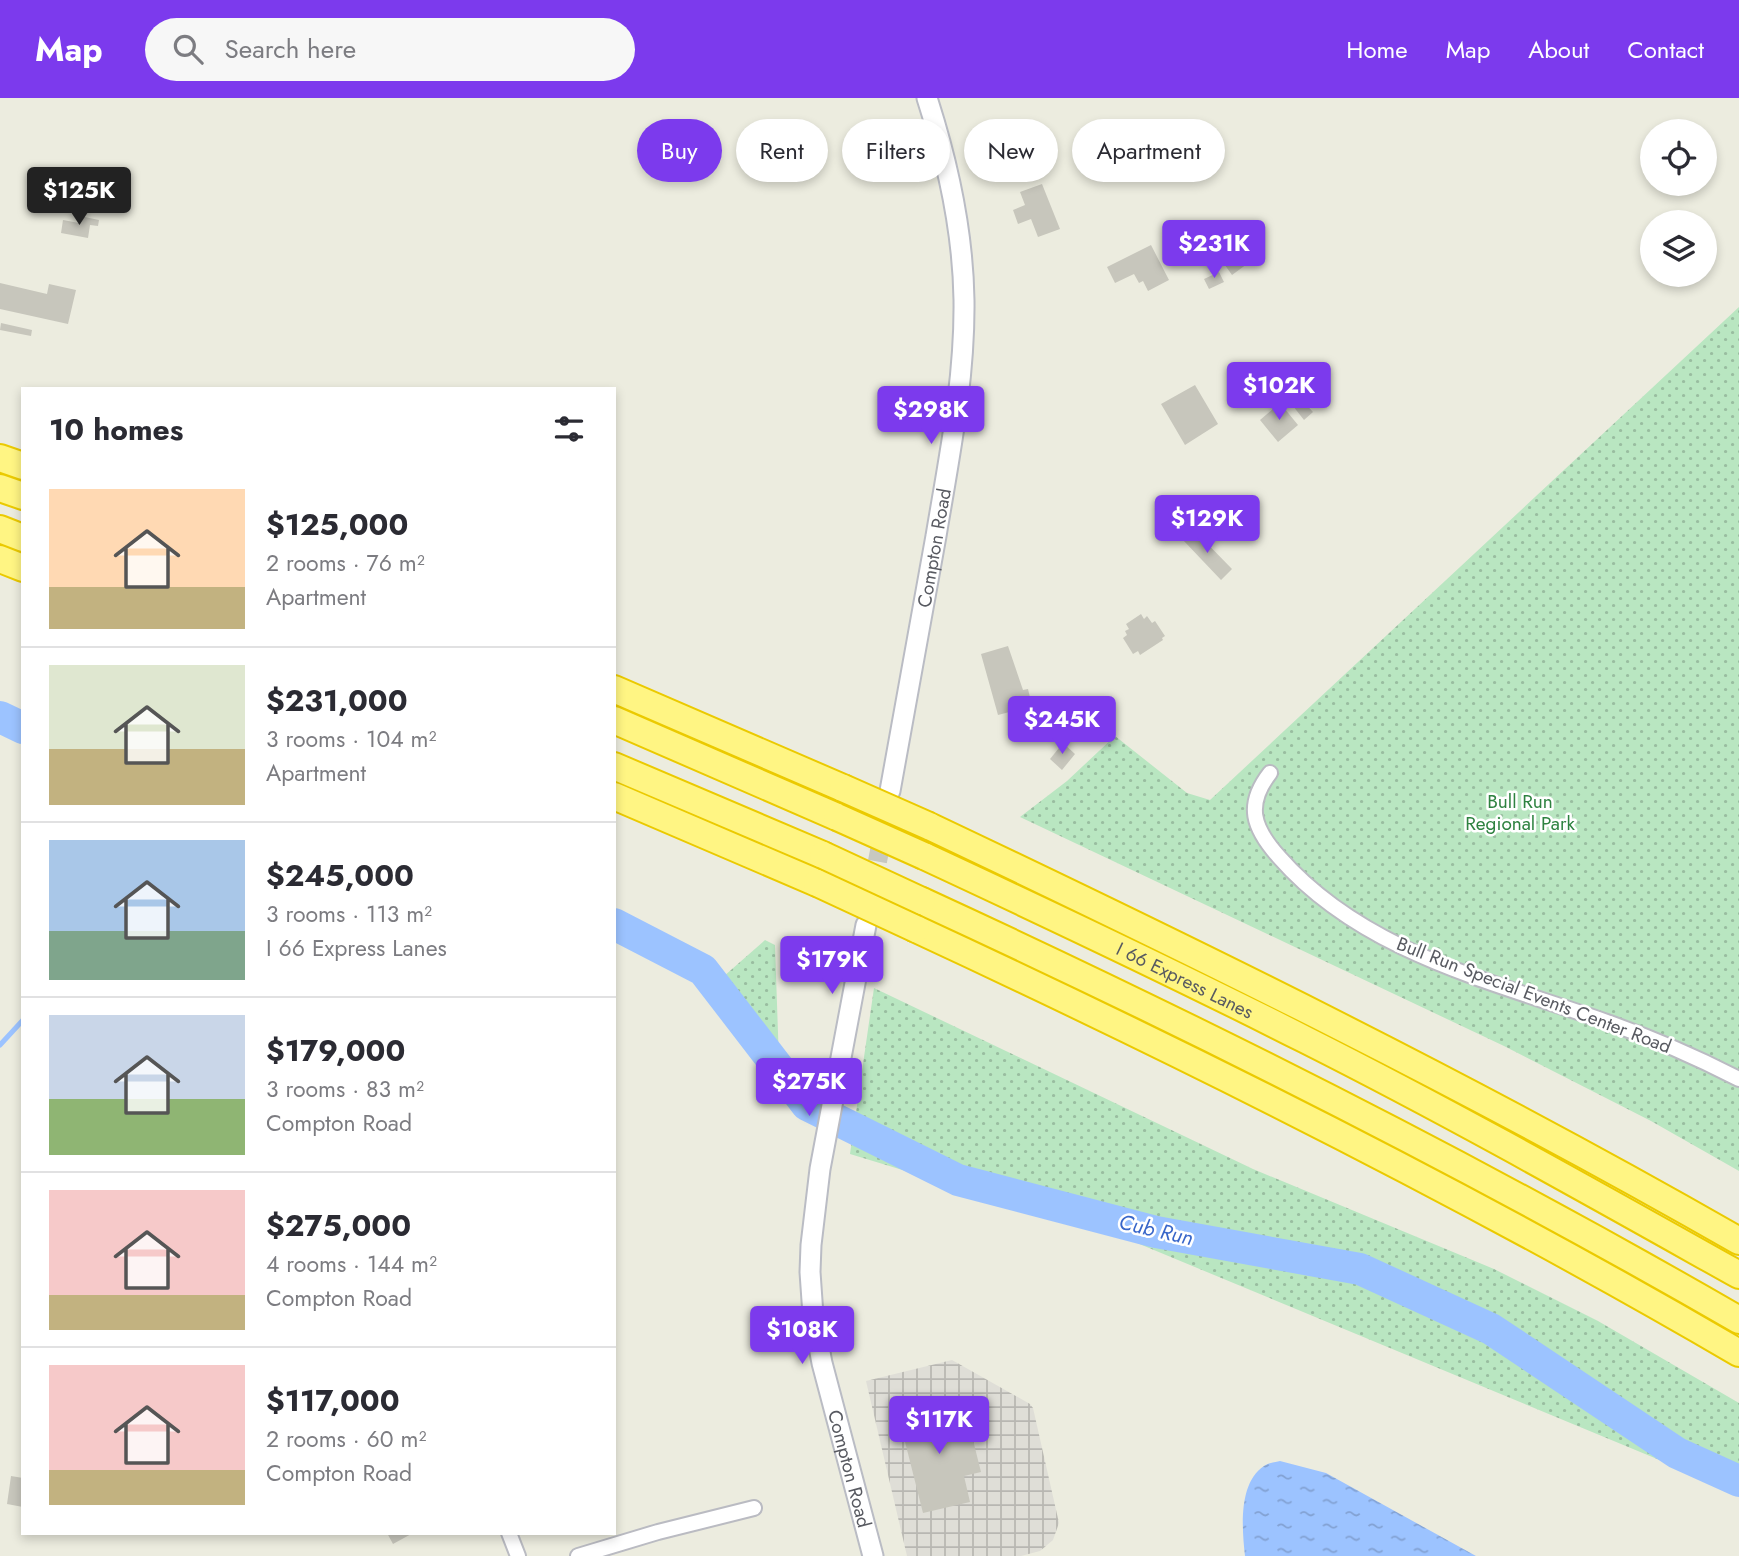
<!DOCTYPE html>
<html lang="en">
<head>
<meta charset="utf-8">
<style>
	body { margin:0; font-family:Jost,sans-serif; background:#f7f7f7; color:#2b2b33; height:100vh; display:flex; flex-direction:column; font-size:26px; white-space:nowrap }
	* { box-sizing:border-box; margin:0 }
	p { font-size:23px; color:#7c7c81 }
	.icon { flex:none; width:38px; height:38px; fill:none; stroke:currentColor; stroke-width:2; stroke-linecap:round; stroke-linejoin:round }
	.map { position:relative; flex:1; overflow:hidden }
	.panel { position:absolute; left:21px; top:289px; width:595px; height:1148px; display:flex; flex-direction:column; background:#fff; border-radius:0px; box-shadow:0 4px 10px #0003 }
	.panel>* { flex:none }
	.hud { position:absolute; left:637px; top:21px; width:665px; height:63px; display:flex; gap:14px }
	.buttons { position:absolute; left:1640px; top:21px; display:grid; gap:14px }
	.buttons a { display:grid; place-items:center; width:77px; height:77px; border-radius:50%; background:#fff; box-shadow:0 4px 10px #0003; font-size:35px }
	.price { position:absolute; translate:-50% -60px; padding:0 16px; border-radius:7px; background:#7c3aed; color:#fff; font-size:23px; line-height:46px; filter:drop-shadow(0 2px 4px #0008) }
	.price::after { content:''; position:absolute; left:50%; top:42px; width:21px; height:16px; margin-left:-10px; background:inherit; clip-path:polygon(0 0,100% 0,50% 100%) }
	.price.current { background:#222; color:#fff }
	ul { padding:0; list-style:none }
	li { display:flex; align-items:center; gap:21px; height:175px; padding:0 28px }
	li+li { border-top:2px solid #e1e1e2 }
	li span { display:grid; place-items:center; flex:none; width:196px; height:140px; border-radius:0px; color:#555 }
	li>.icon { margin-inline-start:auto }
	span .icon { width:84px; height:84px; fill:#fffc; stroke-width:1 }
	li b { font-size:30px }
	h2 { display:flex; justify-content:space-between; align-items:center; height:84px; padding:0 28px; font-size:30px }
	.pill { padding:0 24px; border-radius:32px; background:#fff; box-shadow:0 4px 10px #0003; font-size:24px; line-height:63px }
	.pill.current { background:#7c3aed; color:#fff }
	header { display:flex; align-items:center; gap:42px; box-sizing:border-box; height:98px; padding:0 35px; background:#7c3aed; color:#fff }
	header strong { font-size:33px }
	nav { display:flex; gap:38px; margin-inline-start:auto; font-size:24px }
	.search { width:490px; height:63px; background:#f7f7f7; display:flex; align-items:center; gap:18px; box-sizing:border-box; padding:0 24px; border-radius:38px; color:#7c7c81; font-size:26px }
	.map>svg:first-child { display:block }
</style>
</head>
<body>
<header>
<strong>Map</strong>
<div class="search"><svg class="icon" aria-label="search" viewBox="0 0 24 24"><circle cx="10" cy="10" r="6"/><path d="M15 15l6 6"/></svg>Search here</div>
<nav><a>Home</a><a>Map</a><a>About</a><a>Contact</a></nav>
</header>
<div class="map">
<svg width="1739" height="1458" viewBox="0 0 1739 1458">
	<defs>
		<pattern id="industrial-grid" width="8" height="8" patternUnits="userSpaceOnUse" patternTransform="scale(1.75)"><rect width="8" height="8" fill="#dfded7"/><path d="M0 4h8M4 0v8" fill="none" stroke="#b8b7b2"/></pattern>
		<pattern id="park-dots" width="8" height="8" patternUnits="userSpaceOnUse" patternTransform="scale(1.75)"><rect width="8" height="8" fill="#b9e6c1"/><path d="M2 2h.1M6 6h.1" fill="none" stroke="#99bda0" stroke-width="1.8" stroke-linecap="round"/></pattern>
		<pattern id="water-ripples" width="26" height="14" patternUnits="userSpaceOnUse" patternTransform="scale(1.75)"><rect width="26" height="14" fill="#9cc3ff"/><path d="M2 4q2-2 4 0t4 0M15 11q2-2 4 0t4 0" fill="none" stroke="#82a1d2"/></pattern>
	</defs>
	<rect width="100%" height="100%" fill="#ececdf"/>
	<path fill="url(#industrial-grid)" d="M952,1262L1030,1306L1033,1310L1059,1425L1053,1442L1040,1453L1021,1458H907L866,1283Z"/>
	<path fill="url(#park-dots)" d="M1739,209V1073L1651,1023L1504,948L1020,719L1067,683L1115,638L1187,695L1210,702Z
		M765,842L775,847L779,964L707,893Z
		M874,890L1253,1071L1494,1171L1598,1223L1739,1305V1395L1125,1140L850,1056Z"/>
	<path fill="url(#water-ripples)" d="M1280,1363L1326,1375L1476,1458H1245C1242,1431 1238,1385 1264,1368C1268,1365 1276,1364 1280,1363Z"/>
	<g fill="none" stroke-linecap="round" stroke-linejoin="round">
		<path stroke="#9cc3ff" stroke-width="5" d="M0,947L23,922"/>
		<path stroke="#9cc3ff" stroke-width="32" d="M0,619L23,630
			M614,826L703,872L807,1007L958,1082L1156,1134L1360,1171L1491,1231L1677,1355L1739,1383"/>
	</g>
	<path fill="#c7c6bc" d="M1042,86L1060,131L1038,139L1031,121L1018,126L1013,112L1025,107L1020,94Z
		M80,118L99,122L98,128L90,127L88,140L61,135L63,122L79,125Z
		M1151,147L1169,182L1148,193L1143,183L1139,185L1134,176L1115,185L1107,169Z
		M1235,149L1247,166L1232,177L1220,160Z
		M1219,174L1224,184L1209,191L1204,181Z
		M0,185L47,196L49,186L76,192L68,226L0,211Z
		M1,225L32,232L31,238L0,232Z
		M1195,287L1218,326L1185,347L1161,306Z
		M1301,301L1313,314L1304,322L1293,308Z
		M1280,305L1298,327L1278,344L1260,322Z
		M1193,431L1232,471L1221,482L1183,442Z
		M1141,516L1144,521L1147,518L1152,525L1155,523L1165,538L1162,540L1163,542L1140,557L1138,553L1133,556L1123,540L1127,537L1125,533L1129,531L1126,526Z
		M1008,548L1023,592L1028,591L1032,608L998,617L981,556Z
		M1063,645L1075,656L1062,672L1050,661Z
		M946,1304L952,1330L969,1326L981,1374L964,1378L970,1404L923,1415L898,1316Z
		M11,1378L23,1380V1409L7,1406Z
		M387,1435H413L393,1446Z"/>
	<g fill="none" stroke-linecap="round" stroke-linejoin="round">
		<path stroke="#c7c8c0" stroke-width="19" stroke-dasharray="19 10" stroke-linecap="butt" d="M872,792L890,698"/>
		<g stroke="#babbc2" stroke-width="18">
			<path id="street" d="M1270,675C1245,707 1253,730 1279,759C1363,855 1492,883 1607,924C1652,940 1696,959 1739,981
				M509,1435L518,1458
				M578,1458L658,1434L754,1410"/>
		</g>
		<g stroke="#babcc4" stroke-width="23">
			<g id="secondary">
				<path id="s1" d="M890,693C906,608 921,523 936,438C949,360 965,282 964,202C963,133 948,65 927,0"/>
				<path id="s2" d="M866,827L820,1071L811,1147L810,1174L813,1217L822,1265L873,1458"/>
			</g>
		</g>
		<g stroke="#ebca00" stroke-width="30">
			<g id="highway">
				<path d="M0,360L23,368"/>
				<path d="M0,390L23,398"/>
				<path d="M0,431L23,440"/>
				<path d="M0,461L23,470"/>
				<path d="M614,591L843,690"/>
				<path d="M614,622L837,719"/>
				<path d="M614,668L823,757"/>
				<path d="M614,698L817,785"/>
				<path d="M929,728C1203,858 1476,992 1739,1143"/>
				<path id="s3" d="M924,758C1053,818 1180,878 1306,942C1453,1016 1596,1097 1739,1177"/>
				<path d="M922,803C1200,931 1474,1069 1739,1222"/>
				<path d="M916,831C1196,961 1472,1099 1739,1255"/>
			</g>
		</g>
		<use href="#street" stroke="#fff" stroke-width="14"/>
		<use href="#secondary" stroke="#fff" stroke-width="19"/>
		<use href="#highway" stroke="#fff583" stroke-width="26"/>
		<g stroke="#ebca00" stroke-width="30" stroke-linecap="butt">
			<path id="highway-bridge" d="M843,690L929,728
				M837,719L924,758
				M823,757L922,803
				M817,785L916,831"/>
		</g>
		<use href="#highway-bridge" stroke="#fff583" stroke-width="26"/>
	</g>
	<g text-anchor="middle" dominant-baseline="central" stroke-width="5" stroke-linejoin="round" paint-order="stroke">
		<g font-size="19" fill="#585a61" stroke="#fff">
			<text stroke="none"><textPath href="#s1" startOffset="247">Compton Road</textPath></text>
			<text stroke="none"><textPath href="#s3" startOffset="289">I 66 Express Lanes</textPath></text>
			<text transform="translate(1534 897) rotate(21)">Bull Run Special Events Center Road</text>
			<text stroke="none"><textPath href="#s2" startOffset="553">Compton Road</textPath></text>
		</g>
		<g font-size="19" fill="#2e8240" stroke="#fff">
			<text x="1520" y="703">Bull Run<tspan x="1520" dy="22">Regional Park</tspan></text>
		</g>
		<g font-size="21" font-style="italic" fill="#3866c9" stroke="#fff">
			<text transform="translate(1156 1132) rotate(13)">Cub Run</text>
		</g>
	</g>
</svg>
<div class="buttons">
<a><svg class="icon" aria-label="locate" viewBox="0 0 24 24"><circle cx="12" cy="12" r="6"/><path d="M12 2v4M12 18v4M2 12h4M18 12h4"/></svg></a>
<a><svg class="icon" aria-label="layers" viewBox="0 0 24 24"><path d="M12 4l9 5-9 5-9-5zM3 14l9 5 9-5"/></svg></a>
</div>
<b class="price current" style="left:79px;top:129px">$125K</b>
<b class="price" style="left:1214px;top:182px">$231K</b>
<b class="price" style="left:1279px;top:324px">$102K</b>
<b class="price" style="left:931px;top:348px">$298K</b>
<b class="price" style="left:1207px;top:457px">$129K</b>
<b class="price" style="left:1062px;top:658px">$245K</b>
<b class="price" style="left:832px;top:898px">$179K</b>
<b class="price" style="left:809px;top:1020px">$275K</b>
<b class="price" style="left:802px;top:1268px">$108K</b>
<b class="price" style="left:939px;top:1358px">$117K</b>
<div class="hud">
<a class="pill current">Buy</a>
<a class="pill">Rent</a>
<a class="pill">Filters</a>
<a class="pill">New</a>
<a class="pill">Apartment</a>
</div>
<section class="panel">
<h2>10 homes<svg class="icon" aria-label="filters" viewBox="0 0 24 24"><path d="M4 7h16M4 17h16"/><circle cx="9" cy="7" r="2"/><circle cx="15" cy="17" r="2"/></svg></h2>
<ul>
<li><span style="background:linear-gradient(#ffd9b3 70%,#c2b280 0)"><svg class="icon" aria-label="home" viewBox="0 0 24 24"><path d="M3 11l9-7 9 7M6 9v11h12V9"/></svg></span><div><b>$125,000</b><p>2 rooms · 76 m²</p><p>Apartment</p></div></li>
<li><span style="background:linear-gradient(#dfe7d0 60%,#c2b280 0)"><svg class="icon" aria-label="home" viewBox="0 0 24 24"><path d="M3 11l9-7 9 7M6 9v11h12V9"/></svg></span><div><b>$231,000</b><p>3 rooms · 104 m²</p><p>Apartment</p></div></li>
<li><span style="background:linear-gradient(#a9c7e8 65%,#7fa58c 0)"><svg class="icon" aria-label="home" viewBox="0 0 24 24"><path d="M3 11l9-7 9 7M6 9v11h12V9"/></svg></span><div><b>$245,000</b><p>3 rooms · 113 m²</p><p>I 66 Express Lanes</p></div></li>
<li><span style="background:linear-gradient(#c9d6e8 60%,#8fb573 0)"><svg class="icon" aria-label="home" viewBox="0 0 24 24"><path d="M3 11l9-7 9 7M6 9v11h12V9"/></svg></span><div><b>$179,000</b><p>3 rooms · 83 m²</p><p>Compton Road</p></div></li>
<li><span style="background:linear-gradient(#f6c9c9 75%,#c2b280 0)"><svg class="icon" aria-label="home" viewBox="0 0 24 24"><path d="M3 11l9-7 9 7M6 9v11h12V9"/></svg></span><div><b>$275,000</b><p>4 rooms · 144 m²</p><p>Compton Road</p></div></li>
<li><span style="background:linear-gradient(#f6c9c9 75%,#c2b280 0)"><svg class="icon" aria-label="home" viewBox="0 0 24 24"><path d="M3 11l9-7 9 7M6 9v11h12V9"/></svg></span><div><b>$117,000</b><p>2 rooms · 60 m²</p><p>Compton Road</p></div></li>
</ul>
</section>
</div>
</body>
</html>
